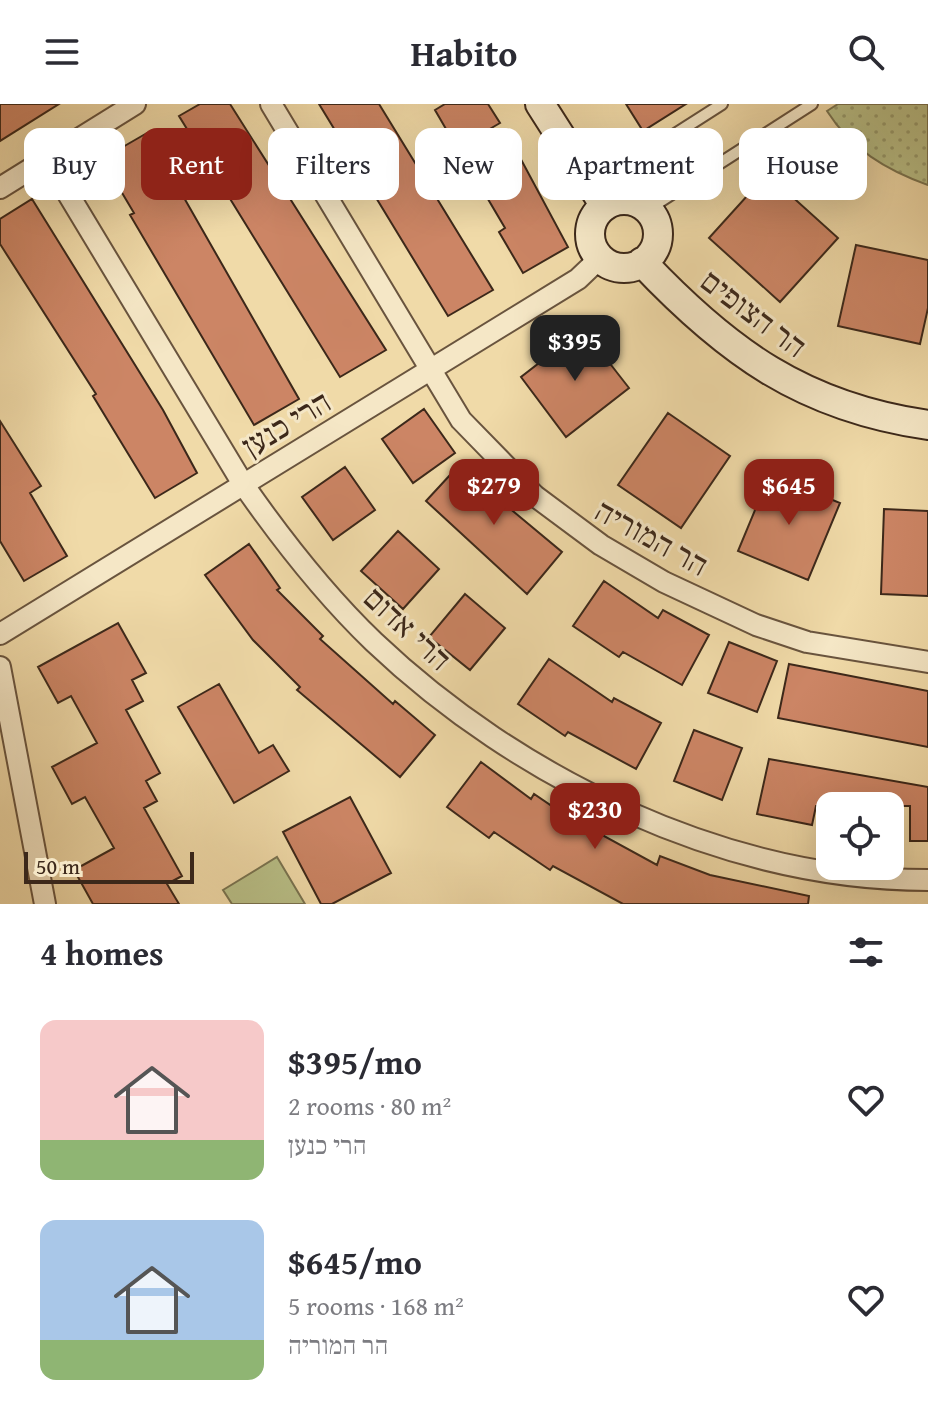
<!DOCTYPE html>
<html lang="en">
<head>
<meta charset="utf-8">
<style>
	body { margin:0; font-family:"Gentium Book Plus","Frank Ruhl Libre",serif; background:#f7f7f7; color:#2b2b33; height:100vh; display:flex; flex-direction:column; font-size:30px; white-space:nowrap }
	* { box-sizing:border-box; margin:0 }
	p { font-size:26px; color:#7c7c81 }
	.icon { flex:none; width:44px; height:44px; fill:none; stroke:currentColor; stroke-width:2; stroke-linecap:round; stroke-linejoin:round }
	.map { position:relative; height:800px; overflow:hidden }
	.panel { display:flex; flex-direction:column; background:#fff; flex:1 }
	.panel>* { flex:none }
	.hud { position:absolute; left:24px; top:24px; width:880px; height:72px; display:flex; gap:16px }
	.controls { position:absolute; left:816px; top:688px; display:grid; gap:16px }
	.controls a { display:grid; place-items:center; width:88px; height:88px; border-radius:16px; background:#fff; box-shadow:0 8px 32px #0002; font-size:40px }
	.scale { position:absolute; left:24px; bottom:20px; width:170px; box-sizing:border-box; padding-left:8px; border:4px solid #3c281a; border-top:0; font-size:22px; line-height:28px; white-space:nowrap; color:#3c281a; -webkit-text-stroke:6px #f5e7c6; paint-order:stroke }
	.price { position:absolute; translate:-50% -68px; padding:0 18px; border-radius:16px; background:#8f2418; color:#fff; font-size:26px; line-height:52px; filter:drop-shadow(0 2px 4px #0008) }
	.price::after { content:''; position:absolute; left:50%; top:48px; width:24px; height:18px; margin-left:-12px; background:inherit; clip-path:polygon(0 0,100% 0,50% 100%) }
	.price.selected { background:#222; color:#fff }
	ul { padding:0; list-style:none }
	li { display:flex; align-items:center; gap:24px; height:200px; padding:0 40px }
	li span { display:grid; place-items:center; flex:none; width:224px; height:160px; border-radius:16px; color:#555 }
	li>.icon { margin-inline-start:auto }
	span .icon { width:96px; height:96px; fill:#fffc; stroke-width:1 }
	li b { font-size:34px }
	h2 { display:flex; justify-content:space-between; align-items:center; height:96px; padding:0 40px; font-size:34px }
	.chip { padding:0 28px; border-radius:16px; background:#fff; box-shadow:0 8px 32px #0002; font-size:28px; line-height:72px }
	.chip.selected { background:#8f2418; color:#fff }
	header { display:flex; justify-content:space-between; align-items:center; height:104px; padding:0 40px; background:#fff; font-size:36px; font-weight:700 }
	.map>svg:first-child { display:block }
</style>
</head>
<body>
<header><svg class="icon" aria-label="menu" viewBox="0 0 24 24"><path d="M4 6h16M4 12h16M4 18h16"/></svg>Habito<svg class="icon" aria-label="search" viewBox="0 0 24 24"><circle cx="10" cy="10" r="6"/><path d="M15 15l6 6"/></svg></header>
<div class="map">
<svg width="928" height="800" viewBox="0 0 928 800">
	<defs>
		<pattern id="park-dots" width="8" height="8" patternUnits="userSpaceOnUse" patternTransform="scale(2)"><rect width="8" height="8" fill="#b9c088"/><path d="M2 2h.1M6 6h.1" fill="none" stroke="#989c6e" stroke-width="1.8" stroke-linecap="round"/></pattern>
	</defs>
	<rect width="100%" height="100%" fill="#f0daa8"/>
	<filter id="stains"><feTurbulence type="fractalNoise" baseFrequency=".0025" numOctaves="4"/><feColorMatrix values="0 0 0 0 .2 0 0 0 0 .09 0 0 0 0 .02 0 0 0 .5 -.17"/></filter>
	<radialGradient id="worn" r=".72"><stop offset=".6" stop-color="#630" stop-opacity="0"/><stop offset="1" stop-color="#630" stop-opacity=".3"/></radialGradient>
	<path fill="#b9c088" stroke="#7a7451" stroke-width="2" d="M277,753L305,800H232L223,786Z"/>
	<path fill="url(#park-dots)" stroke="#7a7451" stroke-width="2" d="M838,0H928V81C886,66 851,45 827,7Z"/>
	<path fill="#cc8565" stroke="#3c281a" stroke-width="2" d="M0,0H59L0,37Z
		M200,0H230L386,246L340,273L179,12Z
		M319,0H379L493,186L448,212Z
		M445,0H488L500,19L457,44L435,6Z
		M626,0H686L643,27Z
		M147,29L299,295L254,321L130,111L134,109L102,55Z
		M517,48L568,143L523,169L499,128L505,124L475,73Z
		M767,70L838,134L780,198L709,134Z
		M32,95L163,306L197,369L155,394L93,292L96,290L0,140V115Z
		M856,141L928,156V204L920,240L838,222Z
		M583,225L629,284L566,333L521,273Z
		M424,305L455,349L413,379L382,335Z
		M668,309L730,352L681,424L618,381Z
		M0,317L41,382L30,389L67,452L24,477L0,437Z
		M463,357L510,401L508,403L562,448L527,490L426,397Z
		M345,363L375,406L333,436L302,393Z
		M770,370L840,399L808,476L738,447Z
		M884,405L928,407V492L881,490Z
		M398,427L439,465L403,505L361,467Z
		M249,440L280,484L277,486L323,532L320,535L393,600L395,597L435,631L400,673L297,586L300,583L253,536L205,471Z
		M604,477L658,514L663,506L709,531L682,581L623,548L619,553L573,522Z
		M465,490L505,524L470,566L429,533Z
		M118,519L146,569L132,576L143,597L126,606L160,669L146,677L157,697L144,704L182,772L167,780L179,800H93L74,766L114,744L85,693L72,700L52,663L97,639L71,592L58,599L38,563Z
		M729,538L777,557L757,608L708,589Z
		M549,555L612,598L614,594L661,619L636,665L568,628L565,632L518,600Z
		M789,560L928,587V643L778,614Z
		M219,580L259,649L273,641L289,667L234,699L178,603Z
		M694,626L742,644L722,696L674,677Z
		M769,655L928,683V737H910V702H816L812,721L757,710Z
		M481,658L531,695L534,690L593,730L595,727L657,761L660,752L710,771L809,792L808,800H623L553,762L550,766L494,728L489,734L447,703Z
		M350,693L391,769L332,800H321L283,728Z"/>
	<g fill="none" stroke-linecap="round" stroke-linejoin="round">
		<g stroke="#69543e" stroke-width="14">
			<path id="lane" d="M636,55L722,0
				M647,106L812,0"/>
		</g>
		<g stroke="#69543e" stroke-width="24">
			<path id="street" d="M271,0L461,316L535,392L601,441L664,478L756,521L807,538L928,558
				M47,55L243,380C282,436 325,491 374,538C518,675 726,776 928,776
				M0,84L135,0
				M0,530L578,175L600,154
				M0,563L45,800"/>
		</g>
		<g stroke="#3c281a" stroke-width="32">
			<path id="secondary" d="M540,0L605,102
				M590 130a34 34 0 1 1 68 0a34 34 0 1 1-68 0Z
				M642,158C727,248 803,303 928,321"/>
		</g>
		<use href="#lane" stroke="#f5e7c6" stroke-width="10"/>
		<use href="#street" stroke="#f5e7c6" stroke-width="20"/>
		<use href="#secondary" stroke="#f5e7c6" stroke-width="28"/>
	</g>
	<g text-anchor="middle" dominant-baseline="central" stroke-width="6" stroke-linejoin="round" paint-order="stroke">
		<g font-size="32" fill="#3c281a" stroke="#f5e7c6">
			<text transform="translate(754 209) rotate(37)">הר הצופים</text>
			<text transform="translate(286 319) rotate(-31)">הרי כנען</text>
			<text transform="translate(652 433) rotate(29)">הר המוריה</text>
			<text transform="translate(408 524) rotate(43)">הרי אדום</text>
		</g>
	</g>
	<rect width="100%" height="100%" filter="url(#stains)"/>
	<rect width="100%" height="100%" fill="url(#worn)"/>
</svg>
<div class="controls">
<a><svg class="icon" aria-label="locate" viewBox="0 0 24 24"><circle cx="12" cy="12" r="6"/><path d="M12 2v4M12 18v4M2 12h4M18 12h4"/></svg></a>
</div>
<div class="scale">50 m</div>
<b class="price selected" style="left:575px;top:279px">$395</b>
<b class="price" style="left:494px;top:423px">$279</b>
<b class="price" style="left:789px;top:423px">$645</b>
<b class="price" style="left:595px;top:747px">$230</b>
<div class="hud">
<a class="chip">Buy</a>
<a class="chip selected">Rent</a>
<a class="chip">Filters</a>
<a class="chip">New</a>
<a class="chip">Apartment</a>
<a class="chip">House</a>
</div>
</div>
<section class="panel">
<h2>4 homes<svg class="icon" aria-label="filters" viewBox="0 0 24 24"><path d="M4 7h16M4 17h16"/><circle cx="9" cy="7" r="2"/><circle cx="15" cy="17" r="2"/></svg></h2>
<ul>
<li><span style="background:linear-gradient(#f6c9c9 75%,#8fb573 0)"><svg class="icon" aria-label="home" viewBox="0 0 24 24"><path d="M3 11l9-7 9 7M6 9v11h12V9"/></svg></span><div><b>$395/mo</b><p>2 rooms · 80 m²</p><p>הרי כנען</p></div><svg class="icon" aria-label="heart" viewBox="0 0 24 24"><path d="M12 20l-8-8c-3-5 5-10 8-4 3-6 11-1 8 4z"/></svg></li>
<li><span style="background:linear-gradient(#a9c7e8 75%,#8fb573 0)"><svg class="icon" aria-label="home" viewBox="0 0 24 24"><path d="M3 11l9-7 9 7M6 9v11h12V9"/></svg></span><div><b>$645/mo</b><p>5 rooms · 168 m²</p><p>הר המוריה</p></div><svg class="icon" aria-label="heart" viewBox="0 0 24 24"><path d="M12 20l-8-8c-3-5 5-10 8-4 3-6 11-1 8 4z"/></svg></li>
</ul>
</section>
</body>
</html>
